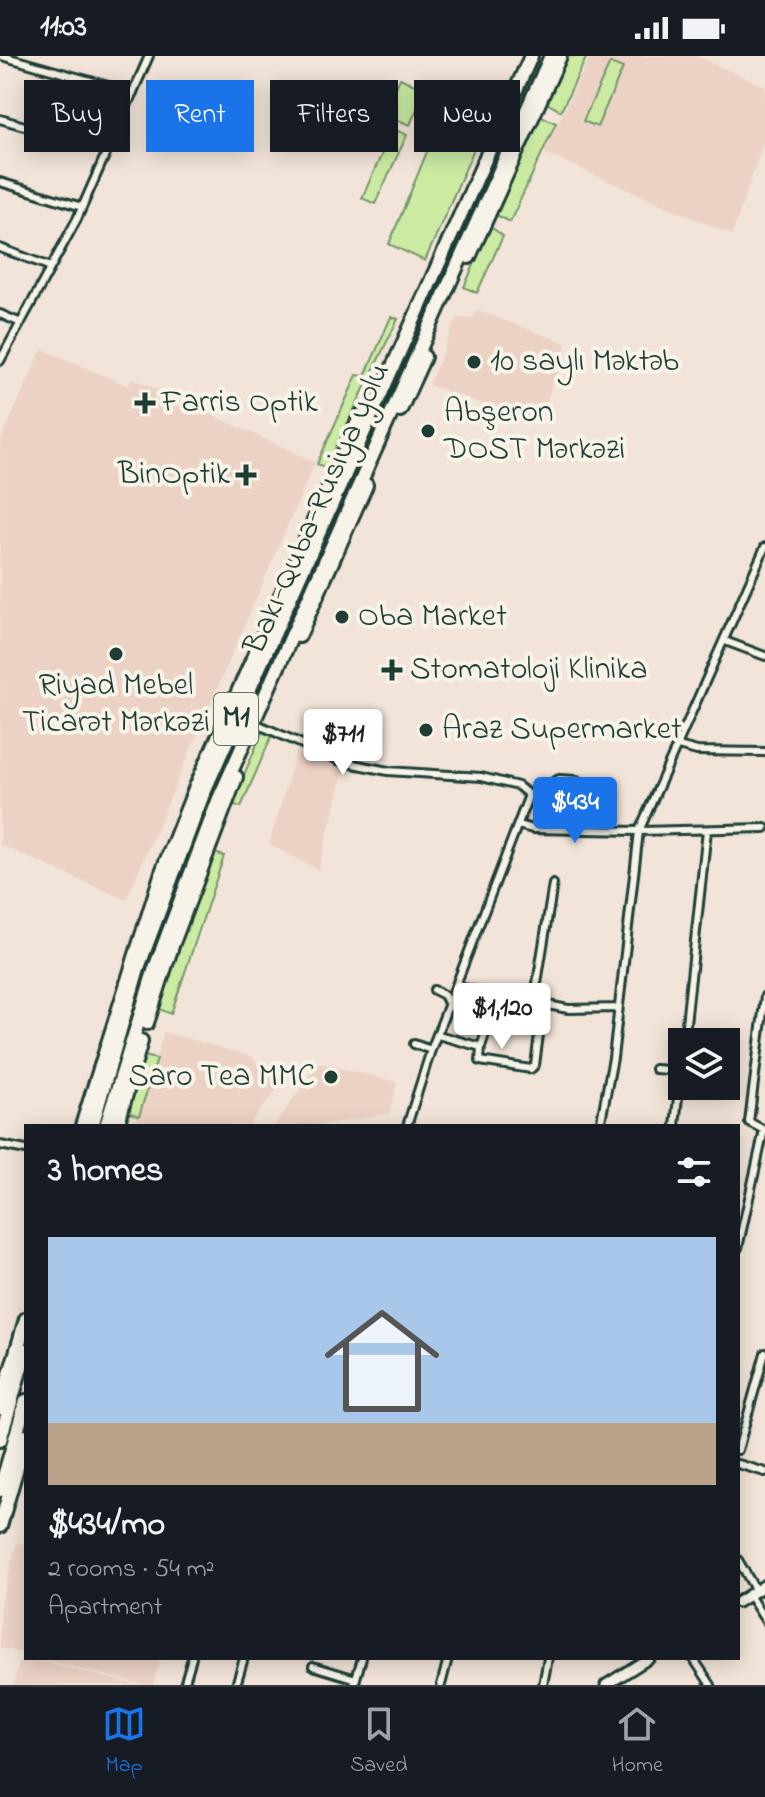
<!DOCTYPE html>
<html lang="en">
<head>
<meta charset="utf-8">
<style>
	body { margin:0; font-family:"Indie Flower",sans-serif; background:#20242c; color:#f1f3f6; height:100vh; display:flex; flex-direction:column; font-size:30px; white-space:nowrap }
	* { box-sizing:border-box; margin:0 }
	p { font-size:26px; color:#9ea1a6 }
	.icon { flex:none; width:44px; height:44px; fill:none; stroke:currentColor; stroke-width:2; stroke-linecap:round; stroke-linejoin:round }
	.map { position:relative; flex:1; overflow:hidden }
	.sheet { position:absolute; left:24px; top:1068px; width:716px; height:536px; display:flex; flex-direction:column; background:#171b24; border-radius:0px; box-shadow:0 4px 20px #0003 }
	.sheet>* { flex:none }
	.guide { position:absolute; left:24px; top:24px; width:718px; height:72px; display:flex; gap:16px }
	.buttons { position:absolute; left:668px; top:972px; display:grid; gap:16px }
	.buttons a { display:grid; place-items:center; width:72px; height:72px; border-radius:0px; background:#171b24; box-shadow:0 4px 20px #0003; font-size:40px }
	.price { position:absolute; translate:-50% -68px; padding:0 18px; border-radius:8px; background:#fff; color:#222; font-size:26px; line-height:52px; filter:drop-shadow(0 2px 4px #0008) }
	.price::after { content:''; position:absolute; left:50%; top:48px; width:24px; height:18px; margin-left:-12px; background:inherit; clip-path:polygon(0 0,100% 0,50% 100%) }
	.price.on { background:#1a73e8; color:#fff }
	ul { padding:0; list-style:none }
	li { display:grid; align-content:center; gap:16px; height:424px; padding:0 24px }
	li span { display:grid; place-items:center; height:248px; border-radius:0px; color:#555 }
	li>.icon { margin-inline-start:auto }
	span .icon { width:144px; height:144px; fill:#fffc; stroke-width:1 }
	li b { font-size:34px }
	h2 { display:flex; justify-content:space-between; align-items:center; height:96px; padding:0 24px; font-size:34px }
	.tag { padding:0 28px; border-radius:0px; background:#171b24; box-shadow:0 4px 20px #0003; font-size:28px; line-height:72px }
	.tag.on { background:#1a73e8; color:#fff }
	.status { display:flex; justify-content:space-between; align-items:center; height:56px; padding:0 40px; background:#171b24; direction:ltr }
	.status svg { height:22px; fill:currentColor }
	.tab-bar { display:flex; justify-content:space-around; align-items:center; height:112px; border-top:2px solid #363941; background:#171b24; font-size:22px; color:#9ea1a6 }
	.tab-bar a { display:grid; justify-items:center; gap:4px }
	.tab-bar .on { color:#1a73e8 }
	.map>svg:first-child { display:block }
</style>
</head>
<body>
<div class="status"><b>11:03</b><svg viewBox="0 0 49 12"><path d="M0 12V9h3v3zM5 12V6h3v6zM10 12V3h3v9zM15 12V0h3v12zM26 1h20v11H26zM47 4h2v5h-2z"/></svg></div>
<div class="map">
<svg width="765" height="1629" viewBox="0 0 765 1629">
	<rect width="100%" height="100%" fill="#f2e4d8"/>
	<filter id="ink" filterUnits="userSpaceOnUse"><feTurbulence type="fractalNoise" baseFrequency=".0125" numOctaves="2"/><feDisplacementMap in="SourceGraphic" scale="16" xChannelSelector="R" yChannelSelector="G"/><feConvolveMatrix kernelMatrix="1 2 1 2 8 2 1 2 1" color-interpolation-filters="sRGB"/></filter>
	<g filter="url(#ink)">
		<path fill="#ecd2c5" d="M590,0H696L765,30V81L732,179L544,97Z
			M476,254L566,287L539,368L429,329L457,262H473Z
			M42,293L129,330L132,322L315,406L126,844L0,789V386Z
			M296,697L345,712L318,814L269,788Z
			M164,976L250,1000L282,1028L248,1070H136Z
			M319,1007L397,1026L389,1058L312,1070H274Z
			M17,1486L26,1489V1598L0,1592V1548Z
			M21,1600L26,1602L137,1629H13Z
			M40,1602H161L153,1629H144Z"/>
		<path fill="#cbeba3" stroke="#75946c" stroke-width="2" d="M567,0H587L561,55L545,46Z
			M610,7L623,12L597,71L583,65Z
			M400,22L425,34L410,69L393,62L384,78L377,75Z
			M539,59L556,67L510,166L496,159Z
			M441,62L467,69L464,78L478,84L425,205L389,188Z
			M396,74L407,79L375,148L362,142L392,75Z
			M491,171L503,180L477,237L464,231Z
			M391,261L398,263L326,411L317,408L357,319L365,320Z
			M262,676L272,679L241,751L232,748Z
			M211,796L224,800L171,958L157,952Z
			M144,1000L157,1003L139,1060L127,1056Z"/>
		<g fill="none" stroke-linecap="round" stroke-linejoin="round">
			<g stroke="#1f3d34" stroke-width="12">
				<path id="street" d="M2,0L133,37
					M0,63L108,94
					M0,126L82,151
					M0,192L51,211
					M0,258L21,267
					M0,305L77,163L149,0
					M725,585L765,600
					M259,669L343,706L388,715L481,721L518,730L529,739L431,994L407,1070
					M678,690L697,695L765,696
					M529,739L559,723L577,724
					M518,769L533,773L639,775L765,772
					M458,931L568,953L618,952
					M434,934L444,939L450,951
					M534,946L553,828
					M483,957L487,937
					M438,979L481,991L480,1005L531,1013L535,1009L543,948
					M684,986L707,774
					M414,988L431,994
					M481,991L486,975
					M655,1013L680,1015
					M600,1070L613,1002L639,775L765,491
					M675,1070L682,1002
					M0,1089L26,1094
					M738,1192L764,1074L749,1066L765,940
					M738,1394L765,1297
					M738,1408L765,1416
					M738,1504L756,1535
					M749,1539L765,1564
					M693,1602L711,1629
					M313,1610L356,1623
					M184,1629L192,1602
					M236,1629L244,1602
					M354,1629L362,1602
					M441,1629L448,1602
					M543,1629L548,1602"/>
			</g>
			<g stroke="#1f3d34" stroke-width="15">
				<path id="secondary" d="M738,1546L765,1529
					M606,1629L649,1602"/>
			</g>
			<g stroke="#1f3d34" stroke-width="18">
				<path id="highway" d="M469,201L560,0
					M400,354L424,301
					M299,580L366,429
					M147,967L173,887L236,721
					M82,1070L162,816L195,733L361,359
					M92,1070L138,912L203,738L531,0
					M106,1070L155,912L218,745L551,0
					M117,1070L141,985
					M0,1352L26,1263
					M0,1384L26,1294
					M0,1434L26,1345
					M0,1470L26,1380"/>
			</g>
			<use href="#street" stroke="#f7f3e8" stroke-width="6"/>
			<use href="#secondary" stroke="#f7f3e8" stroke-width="9"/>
			<use href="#highway" stroke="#f7f3e8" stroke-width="12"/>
		</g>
	</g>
	<g fill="#1f3d34" stroke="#f7f3e8" stroke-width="3">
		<circle cx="474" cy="306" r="8"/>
		<path d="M141 335h8v8h8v8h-8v8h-8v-8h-8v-8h8z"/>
		<circle cx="428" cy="375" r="8"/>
		<path d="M242 407h8v8h8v8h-8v8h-8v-8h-8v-8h8z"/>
		<circle cx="342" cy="561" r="8"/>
		<circle cx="116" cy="598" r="8"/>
		<path d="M388 602h8v8h8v8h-8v8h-8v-8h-8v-8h8z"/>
		<circle cx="426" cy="674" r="8"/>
		<circle cx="331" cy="1021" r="8"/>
	</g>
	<g text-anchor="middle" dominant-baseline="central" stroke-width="8" stroke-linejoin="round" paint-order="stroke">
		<rect fill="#f7f3e8" stroke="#60746a" stroke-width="2" x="214" y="637" width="44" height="52" rx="6"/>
		<g font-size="30" font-weight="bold" fill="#1f3d34">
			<text x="236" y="663">M1</text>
		</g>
		<g font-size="32" fill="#1f3d34" stroke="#f7f3e8" text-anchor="start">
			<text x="490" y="306">10 saylı Məktəb</text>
			<text x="161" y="347">Farris Optik</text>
			<text x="444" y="357">Abşeron<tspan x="444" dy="37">DOST Mərkəzi</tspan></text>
			<text x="230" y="419" text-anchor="end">BinOptik</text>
			<text x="358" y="561">Oba Market</text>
			<text x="410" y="614">Stomatoloji Klinika</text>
			<text x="116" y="630" text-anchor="middle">Riyad Mebel<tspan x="116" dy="37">Ticarət Mərkəzi</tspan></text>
			<text x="442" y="674">Araz Supermarket</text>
			<text x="315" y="1021" text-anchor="end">Saro Tea MMC</text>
		</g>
		<g font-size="32" fill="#1f3d34" stroke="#f7f3e8">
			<text transform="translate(318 453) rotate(-66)">Bakı-Quba-Rusiya yolu</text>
		</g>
	</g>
</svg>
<div class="buttons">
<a><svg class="icon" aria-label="layers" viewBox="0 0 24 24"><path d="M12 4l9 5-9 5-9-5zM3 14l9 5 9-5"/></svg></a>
</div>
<b class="price" style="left:343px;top:721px">$711</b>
<b class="price on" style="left:575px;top:789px">$434</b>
<b class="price" style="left:502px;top:995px">$1,120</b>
<div class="guide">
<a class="tag">Buy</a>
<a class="tag on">Rent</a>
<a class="tag">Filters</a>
<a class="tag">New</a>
</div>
<section class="sheet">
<h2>3 homes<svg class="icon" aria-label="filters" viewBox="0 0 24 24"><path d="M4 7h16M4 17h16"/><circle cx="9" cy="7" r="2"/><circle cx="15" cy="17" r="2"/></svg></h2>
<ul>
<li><span style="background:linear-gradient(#a9c7e8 75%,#b9a48a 0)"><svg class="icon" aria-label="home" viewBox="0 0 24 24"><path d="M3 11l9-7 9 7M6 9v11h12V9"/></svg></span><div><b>$434/mo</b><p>2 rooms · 54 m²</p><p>Apartment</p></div></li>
</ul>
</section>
</div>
<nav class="tab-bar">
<a class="on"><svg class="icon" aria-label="map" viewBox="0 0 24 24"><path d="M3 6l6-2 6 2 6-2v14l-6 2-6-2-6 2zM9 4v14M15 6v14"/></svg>Map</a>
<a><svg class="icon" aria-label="saved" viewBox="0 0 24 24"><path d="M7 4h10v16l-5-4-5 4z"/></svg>Saved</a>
<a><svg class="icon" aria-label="home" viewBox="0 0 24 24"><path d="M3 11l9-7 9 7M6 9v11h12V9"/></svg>Home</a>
</nav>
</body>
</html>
